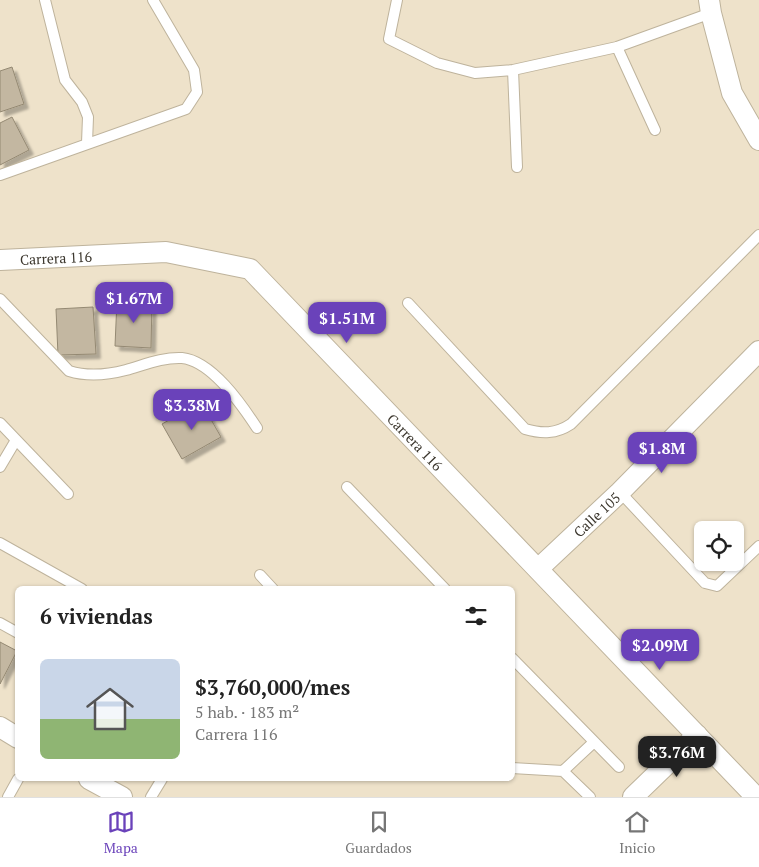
<!DOCTYPE html>
<html lang="es">
<head>
<meta charset="utf-8">
<style>
	body { margin:0; font-family:"PT Serif",serif; background:#f6f6f6; color:#222; height:100vh; display:flex; flex-direction:column; font-size:19px; white-space:nowrap }
	* { box-sizing:border-box; margin:0 }
	p { font-size:16px; color:#767676 }
	.icon { flex:none; width:28px; height:28px; fill:none; stroke:currentColor; stroke-width:2; stroke-linecap:round; stroke-linejoin:round }
	.map { position:relative; flex:1; overflow:hidden }
	.drawer { position:absolute; left:15px; top:586px; width:500px; height:195px; display:flex; flex-direction:column; background:#fff; border-radius:8px; box-shadow:0 1px 4px #0004 }
	.drawer>* { flex:none }
	.controls { position:absolute; left:694px; top:521px; display:grid; gap:10px }
	.controls a { display:grid; place-items:center; width:50px; height:50px; border-radius:8px; background:#fff; box-shadow:0 1px 4px #0004; font-size:25px }
	.price { position:absolute; translate:-50% -42px; padding:0 11px; border-radius:10px; background:#6a42ba; color:#fff; font-size:16px; line-height:32px; filter:drop-shadow(0 1px 2px #0008) }
	.price::after { content:''; position:absolute; left:50%; top:30px; width:15px; height:11px; margin-left:-8px; background:inherit; clip-path:polygon(0 0,100% 0,50% 100%) }
	.price.active { background:#222; color:#fff }
	ul { padding:0; list-style:none }
	li { display:flex; align-items:center; gap:15px; height:125px; padding:0 25px }
	li span { display:grid; place-items:center; flex:none; width:140px; height:100px; border-radius:8px; color:#555 }
	li>.icon { margin-inline-start:auto }
	span .icon { width:60px; height:60px; fill:#fffc; stroke-width:1 }
	li b { font-size:21px }
	h2 { display:flex; justify-content:space-between; align-items:center; height:60px; padding:0 25px; font-size:21px }
	.tab-bar { display:flex; justify-content:space-around; align-items:center; height:70px; border-top:1px solid #e0e0e0; background:#fff; font-size:14px; color:#767676 }
	.tab-bar a { display:grid; justify-items:center; gap:2px }
	.tab-bar .active { color:#6a42ba }
	.map>svg:first-child { display:block }
</style>
</head>
<body>
<div class="map">
<svg width="759" height="797" viewBox="0 0 759 797">
	<defs>
		<filter id="shadow"><feDropShadow dx="4.5" dy="4.5" stdDeviation="1" flood-color="#0004"/></filter>
	</defs>
	<rect width="100%" height="100%" fill="#eee2ca"/>
	<path fill="#c3b7a1" stroke="#948973" filter="url(#shadow)" d="M12,67L24,104L0,112V71Z
		M12,117L29,150L0,165V123Z
		M117,300L152,302L151,348L115,346Z
		M93,307L96,354L58,355L56,309Z
		M201,402L221,437L182,459L162,424Z
		M0,642L17,651L0,684Z"/>
	<g fill="none" stroke-linecap="round" stroke-linejoin="round">
		<g stroke="#beb39c" stroke-width="12">
			<path id="service" d="M45,0L65,80L82,102L88,117L87,143
				M397,0L389,39L437,63L475,73L513,70L617,47L711,13
				M617,47L655,130
				M513,70L517,167
				M0,175L186,109L197,92L194,70L153,0
				M0,299L69,371C88,377 107,375 126,370C144,365 163,357 182,358C212,361 242,405 257,428
				M408,303L525,429C542,434 556,434 571,424L759,235
				M0,423L68,494
				M0,467L16,440
				M347,487L445,589
				M620,492L705,583L717,586L759,546
				M0,543L82,589
				M260,575L273,589
				M0,623L18,633
				M512,658L619,767
				M512,768L563,771L590,797
				M563,771L594,742
				M8,797L18,779
				M151,797L162,779"/>
		</g>
		<g stroke="#beb39c" stroke-width="22">
			<g id="minor">
				<path d="M709,0L711,13L732,93L759,140"/>
				<path id="s1" d="M0,260L166,252L250,269L756,797"/>
				<path id="s2" d="M538,569L620,492L759,351"/>
				<path d="M0,727L18,738"/>
				<path d="M89,779L122,797"/>
				<path d="M633,797L697,735"/>
			</g>
		</g>
		<use href="#service" stroke="#fff" stroke-width="10"/>
		<use href="#minor" stroke="#fff" stroke-width="20"/>
	</g>
	<g text-anchor="middle" dominant-baseline="central" stroke-width="4" stroke-linejoin="round" paint-order="stroke">
		<g font-size="14" fill="#3b362d" stroke="#fbefd7">
			<text stroke="none"><textPath href="#s1" startOffset="56">Carrera 116</textPath></text>
			<text stroke="none"><textPath href="#s1" startOffset="491">Carrera 116</textPath></text>
			<text stroke="none"><textPath href="#s2" startOffset="80">Calle 105</textPath></text>
		</g>
	</g>
</svg>
<div class="controls">
<a><svg class="icon" aria-label="locate" viewBox="0 0 24 24"><circle cx="12" cy="12" r="6"/><path d="M12 2v4M12 18v4M2 12h4M18 12h4"/></svg></a>
</div>
<b class="price" style="left:134px;top:324px">$1.67M</b>
<b class="price" style="left:347px;top:344px">$1.51M</b>
<b class="price" style="left:192px;top:431px">$3.38M</b>
<b class="price" style="left:662px;top:474px">$1.8M</b>
<b class="price" style="left:660px;top:671px">$2.09M</b>
<b class="price active" style="left:677px;top:778px">$3.76M</b>
<section class="drawer">
<h2>6 viviendas<svg class="icon" aria-label="filters" viewBox="0 0 24 24"><path d="M4 7h16M4 17h16"/><circle cx="9" cy="7" r="2"/><circle cx="15" cy="17" r="2"/></svg></h2>
<ul>
<li><span style="background:linear-gradient(#c9d6e8 60%,#8fb573 0)"><svg class="icon" aria-label="home" viewBox="0 0 24 24"><path d="M3 11l9-7 9 7M6 9v11h12V9"/></svg></span><div><b>$3,760,000/mes</b><p>5 hab. · 183 m²</p><p>Carrera 116</p></div></li>
</ul>
</section>
</div>
<nav class="tab-bar">
<a class="active"><svg class="icon" aria-label="map" viewBox="0 0 24 24"><path d="M3 6l6-2 6 2 6-2v14l-6 2-6-2-6 2zM9 4v14M15 6v14"/></svg>Mapa</a>
<a><svg class="icon" aria-label="saved" viewBox="0 0 24 24"><path d="M7 4h10v16l-5-4-5 4z"/></svg>Guardados</a>
<a><svg class="icon" aria-label="home" viewBox="0 0 24 24"><path d="M3 11l9-7 9 7M6 9v11h12V9"/></svg>Inicio</a>
</nav>
</body>
</html>
